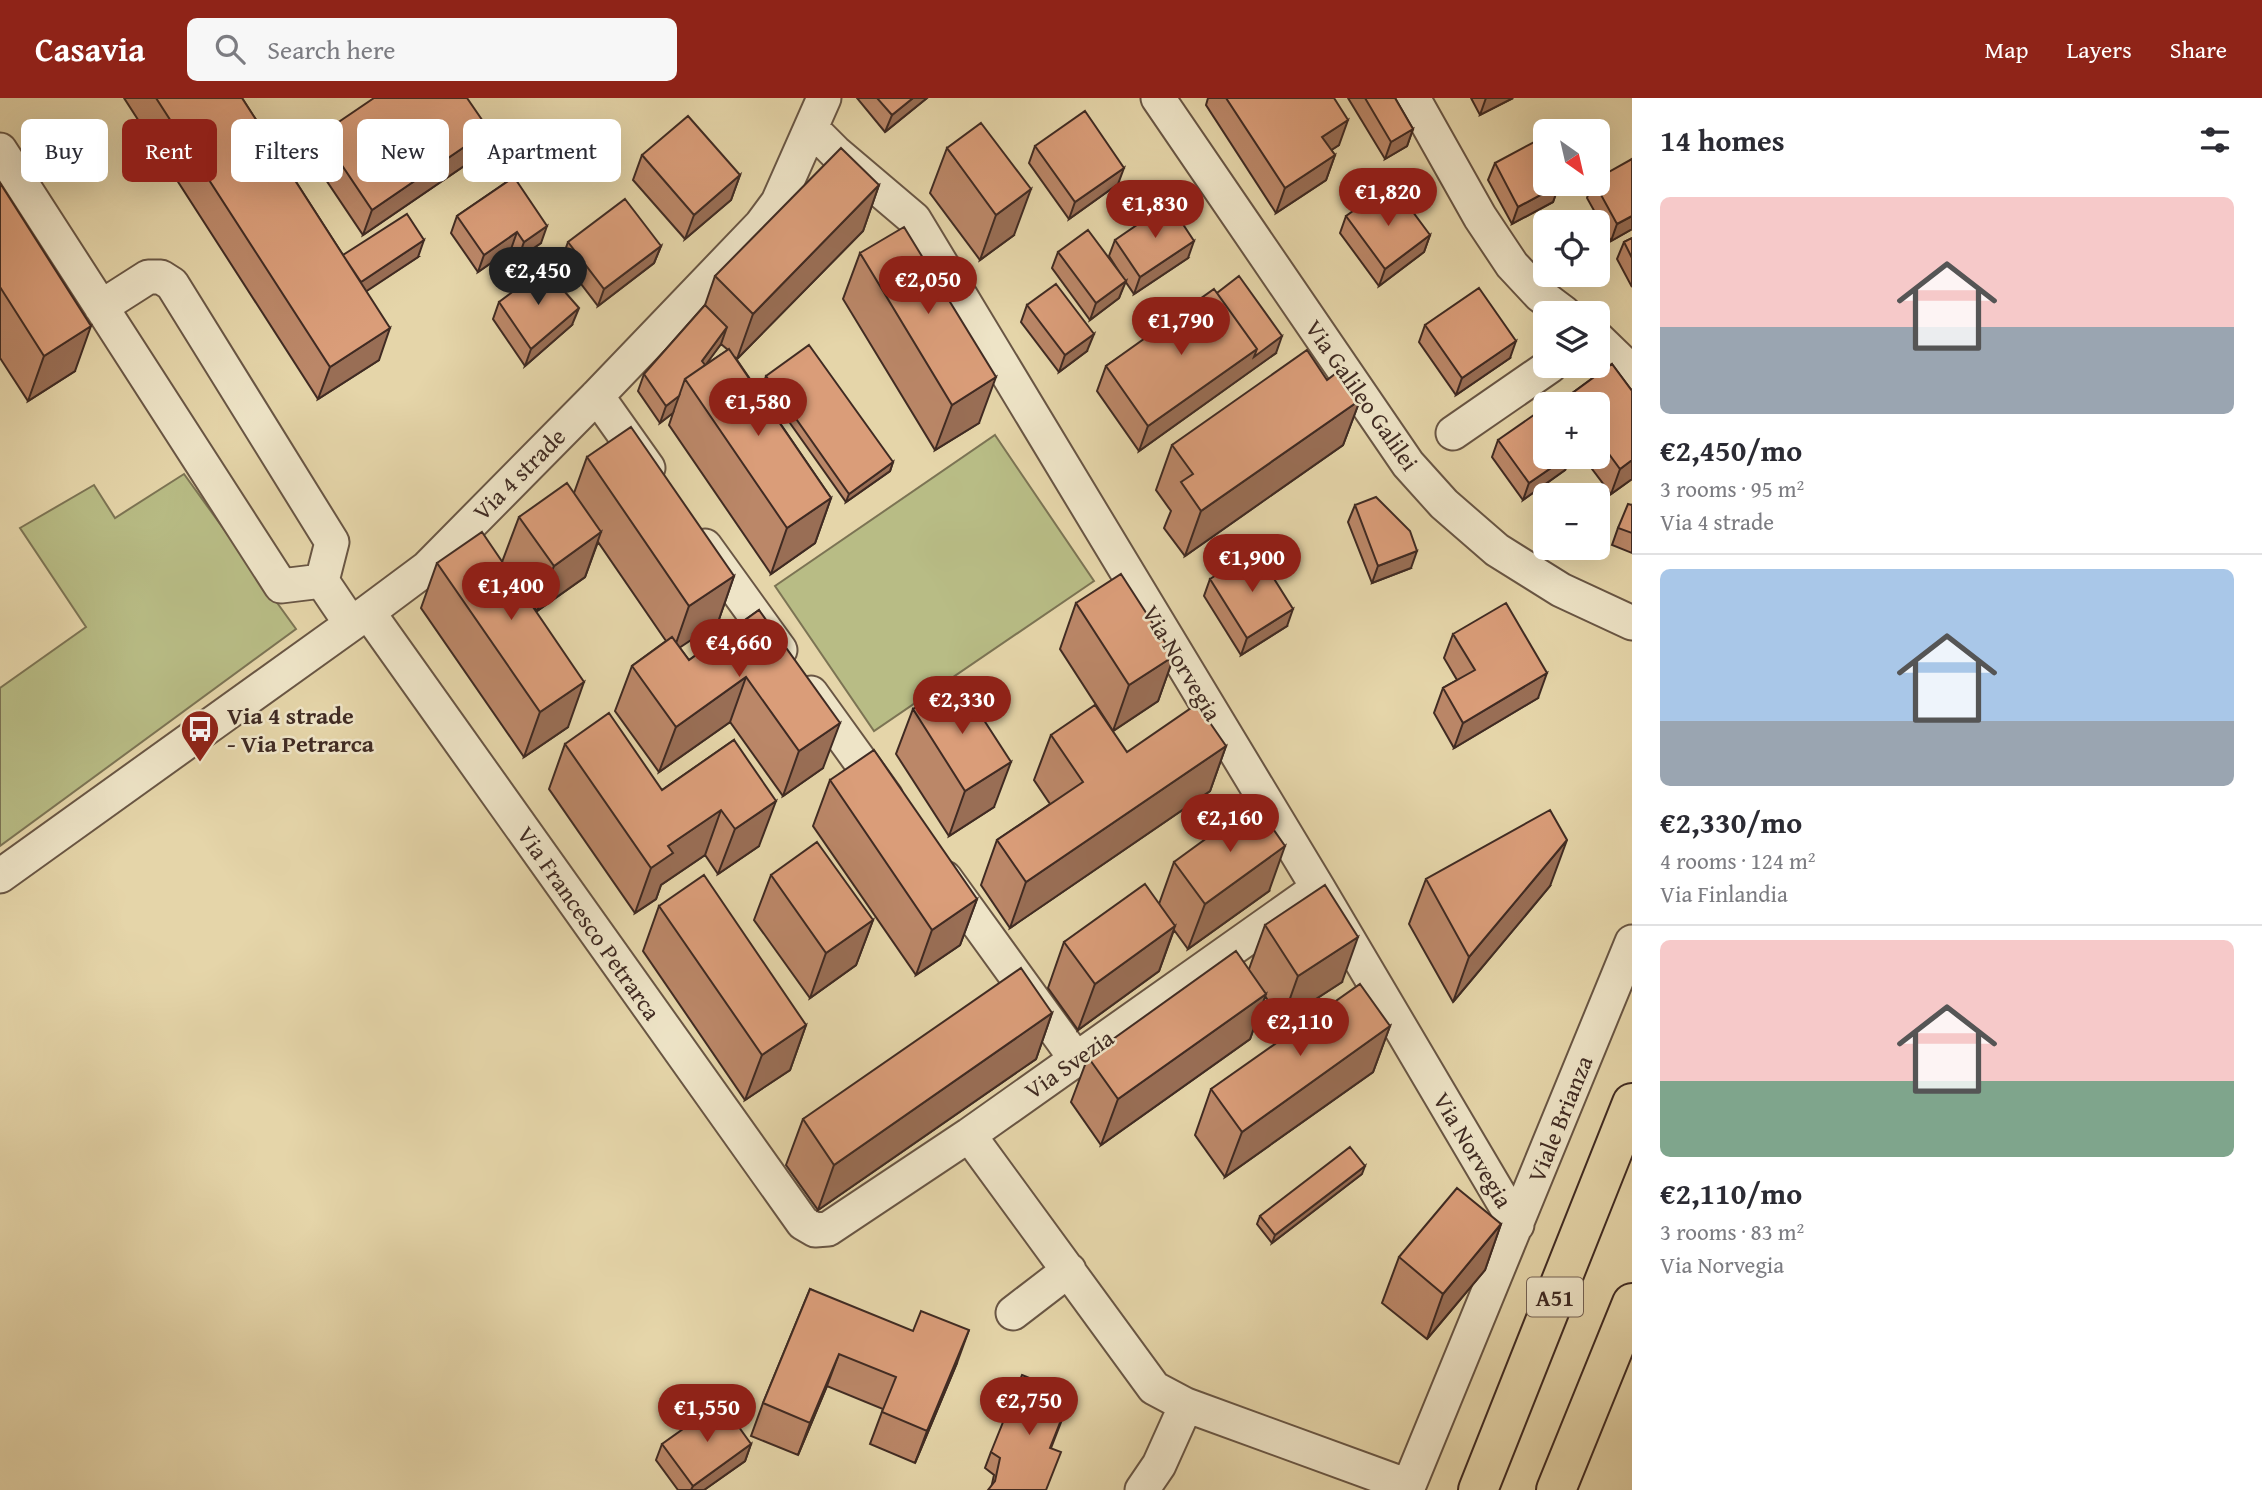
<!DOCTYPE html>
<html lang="en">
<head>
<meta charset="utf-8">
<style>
	body { margin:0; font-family:"Gentium Book Plus",serif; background:#f7f7f7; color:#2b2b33; height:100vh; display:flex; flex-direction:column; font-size:26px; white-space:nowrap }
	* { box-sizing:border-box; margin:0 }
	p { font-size:23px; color:#7c7c81 }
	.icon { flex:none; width:38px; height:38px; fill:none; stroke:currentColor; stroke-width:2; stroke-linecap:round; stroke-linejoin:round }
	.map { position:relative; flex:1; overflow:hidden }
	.side { display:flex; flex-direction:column; background:#fff; width:630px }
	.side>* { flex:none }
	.hud { position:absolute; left:21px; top:21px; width:665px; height:63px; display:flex; gap:14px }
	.needle { width:46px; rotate:146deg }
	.fabs { position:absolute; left:1533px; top:21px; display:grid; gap:14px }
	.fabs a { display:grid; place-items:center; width:77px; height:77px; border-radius:10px; background:#fff; box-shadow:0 7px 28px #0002; font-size:35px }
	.price { position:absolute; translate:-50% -60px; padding:0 16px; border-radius:24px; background:#8f2418; color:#fff; font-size:23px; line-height:46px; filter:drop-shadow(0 2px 4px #0008) }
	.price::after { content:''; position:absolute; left:50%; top:42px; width:21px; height:16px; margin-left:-10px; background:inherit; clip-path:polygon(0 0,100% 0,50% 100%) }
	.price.on { background:#222; color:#fff }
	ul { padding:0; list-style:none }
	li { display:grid; align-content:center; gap:14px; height:371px; padding:0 28px }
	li+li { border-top:2px solid #e1e1e2 }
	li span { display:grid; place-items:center; height:217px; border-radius:10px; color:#555 }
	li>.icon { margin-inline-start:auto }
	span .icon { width:126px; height:126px; fill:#fffc; stroke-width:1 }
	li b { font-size:30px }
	h2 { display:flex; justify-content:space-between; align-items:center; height:84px; padding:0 28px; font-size:30px }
	.tag { padding:0 24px; border-radius:10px; background:#fff; box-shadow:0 7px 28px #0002; font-size:24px; line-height:63px }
	.tag.on { background:#8f2418; color:#fff }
	header { display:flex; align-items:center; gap:42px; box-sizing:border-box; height:98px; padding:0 35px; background:#8f2418; color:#fff }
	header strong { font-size:33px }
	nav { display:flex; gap:38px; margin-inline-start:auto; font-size:24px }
	.search { width:490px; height:63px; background:#f7f7f7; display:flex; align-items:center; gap:18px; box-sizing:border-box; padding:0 24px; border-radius:10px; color:#7c7c81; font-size:26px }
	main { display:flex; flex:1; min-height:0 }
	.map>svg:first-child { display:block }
</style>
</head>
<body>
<header>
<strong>Casavia</strong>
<div class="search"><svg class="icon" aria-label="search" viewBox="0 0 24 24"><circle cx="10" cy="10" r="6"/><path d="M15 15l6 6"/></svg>Search here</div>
<nav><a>Map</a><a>Layers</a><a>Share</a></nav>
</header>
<main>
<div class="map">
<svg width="1632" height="1392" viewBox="0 0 1632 1392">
	<rect width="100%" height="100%" fill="#e5d5a9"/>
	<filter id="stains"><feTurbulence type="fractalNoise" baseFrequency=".00286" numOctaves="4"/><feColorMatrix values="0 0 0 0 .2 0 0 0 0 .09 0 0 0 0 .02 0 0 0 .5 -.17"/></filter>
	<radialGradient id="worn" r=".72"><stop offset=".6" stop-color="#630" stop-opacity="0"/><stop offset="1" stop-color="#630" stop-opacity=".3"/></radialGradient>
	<path fill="#b8bc85" stroke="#7c7454" stroke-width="2" d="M995,337L1094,483L874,633L775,488Z
		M184,376L296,531L0,748V590L86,529L20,430L94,387L115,420Z"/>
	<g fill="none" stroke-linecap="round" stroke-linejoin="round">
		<g stroke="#695644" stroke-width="37">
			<path id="street" d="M1158,0L1408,366L1444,406L1497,452L1561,492L1632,525
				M1413,0L1480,119L1512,167L1540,197L1564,215
				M812,31L835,54L914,121L1318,790L1517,1127
				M0,52L281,488L322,483
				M101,209L148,179H161L172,186L332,444L322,483L351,526
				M1598,241L1632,274
				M597,298L648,370
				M1453,335L1550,268
				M705,448L780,552
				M368,514L803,1125L815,1132L828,1131L969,1037L1318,790
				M811,595L886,699
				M0,778L368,514L427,470L597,298L761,127L778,104L824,0
				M945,780L1076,961
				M969,1037L1154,1290L1186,1307L1408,1388
				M1013,1215L1069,1172
				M1142,1392L1159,1367L1186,1307
				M1407,1392L1632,844"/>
		</g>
		<g stroke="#402b23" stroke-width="42">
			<path id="highway" d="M1478,1392L1632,1005
				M1556,1392L1632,1205"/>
		</g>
		<use href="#street" stroke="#eee4c7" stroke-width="33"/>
		<use href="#highway" stroke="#e5d5a9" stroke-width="38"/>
	</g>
	<path fill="#bb8768" stroke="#402b23" stroke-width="2" fill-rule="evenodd" d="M124,0H242L343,157L418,159L366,193L379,262L318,301Z
		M857,0H927L885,34Z
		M1208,0H1334L1339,47L1331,52L1335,57L1326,82L1276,115L1206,7Z
		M1348,0H1395L1413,31L1407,48L1385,61Z
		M1471,0H1513L1480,17Z
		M489,32L480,57L363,137L312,61L321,36Z
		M1035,48L1118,86L1069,121L1029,65Z
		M947,50L1014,137L980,162L930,95Z
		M642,57L740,77L731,102L685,141L633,82Z
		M1632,61V131L1611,143L1587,100L1592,86H1598Z
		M1495,65L1559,87L1553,104L1512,126L1488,82Z
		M514,79L541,145L518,161L511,151L478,174L451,135L457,118Z
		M0,85L75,273L28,303L0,260Z
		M879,87L863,133L737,261L735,259L831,400L815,445L771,476L669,327L673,315L660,325L638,293L644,276L705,207L715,178ZM721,246L728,252L705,267Z
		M1397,108L1430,137L1424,154L1379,188L1340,135L1346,118Z
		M1632,140V189L1617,161L1624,144Z
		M1115,142L1188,160L1134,196L1125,183L1119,200L1090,222L1052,170L1058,154L1123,180L1109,158Z
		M568,144L661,148L654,165L598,208L562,161Z
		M860,155L979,325L935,352L843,201Z
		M1217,195L1276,255L1139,353L1097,293L1106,268Z
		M499,204L572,227L525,268L493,221Z
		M1027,207L1087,253L1059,274L1021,224Z
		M1425,227L1510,260L1456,297L1419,244Z
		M1612,266L1632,293V381L1611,396L1583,359H1598V306H1564L1567,299Z
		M766,278L893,364L890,373L846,404L763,287Z
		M1327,282L1360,302L1343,347L1185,458L1164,430L1171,413L1156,392L1172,347Z
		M1498,342L1565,372L1523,402L1492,359Z
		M587,359L734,478L718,524L679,549L689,562L759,512L823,670L783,698L730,624L659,674L615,613L632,568L666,543L598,444L585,479L537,513L514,481L568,629L524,659L421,510L437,465L502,464L519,419L574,395Z
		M1355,407L1411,470L1372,485L1348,424Z
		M1632,407V455L1612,447L1618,430Z
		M1210,481L1287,528L1241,557L1204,498Z
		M1076,505L1174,558L1158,603L1113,633L1060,551Z
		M1453,536L1538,600L1454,650L1434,615L1443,590L1457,582L1444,560Z
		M913,611L994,709L949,738L896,656Z
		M1051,637L1127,654L1226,648L1210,693L1010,830L981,787L997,742L1050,706L1034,682Z
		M734,642L759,748L718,776L705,757L661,787L656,801L635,815L549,691L565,646L662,692Z
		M830,682L977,801L960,847L916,877L813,728Z
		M1174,764L1269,793L1188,851L1174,832L1159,873L1078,932L1048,890L1064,844L1159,806Z
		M771,777L873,822L856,867L810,900L754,822Z
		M1426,781L1550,788L1453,904L1409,826Z
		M659,808L806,927L790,972L745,1002L643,853Z
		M1265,827L1342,884L1282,923L1265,898L1250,941L1101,1047L1071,1004L1088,959L1249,871Z
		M1052,915L1036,961L818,1112L786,1067L803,1021Z
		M1390,928L1373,974L1225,1079L1195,1037L1211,991Z
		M1362,1076L1272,1145L1257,1126L1260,1118Z
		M1501,1126L1485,1172L1427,1241L1382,1205L1399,1159Z
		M810,1191L957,1265L915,1365L870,1346L883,1311L827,1288L798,1357L751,1338L763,1305Z
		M1065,1314L1051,1350L992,1386L994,1377L985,1370L991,1354Z
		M662,1346H751L745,1363L704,1392H678L656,1362Z"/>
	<path fill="#996e55" stroke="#402b23" stroke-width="2" d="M913,0H927L885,34L892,17Z
		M1486,0H1513L1480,17Z
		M1348,22L1339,47L1313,64L1322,39Z
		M1413,31L1407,48L1385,61L1391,44Z
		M489,32L480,57L363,137L372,112Z
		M1335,57L1326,82L1276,115L1285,90Z
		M1124,70L1118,86L1069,121L1075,104Z
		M740,77L731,102L685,141L694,117Z
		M879,87L863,133L737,261L753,216Z
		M1559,87L1553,104L1512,126L1518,109Z
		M1031,91L1014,137L980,162L996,117Z
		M1632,118V131L1611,143L1617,126Z
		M547,128L541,145L518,161L524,144Z
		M517,134L511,151L478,174L484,157Z
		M1430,137L1424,154L1379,188L1385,171Z
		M424,142L418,159L344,208L350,191Z
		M1194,143L1188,160L1134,196L1140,179Z
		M661,148L654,165L598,208L604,191Z
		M1126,183L1119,200L1090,222L1096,205Z
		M579,210L572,227L525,268L531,251Z
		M91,228L75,273L28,303L44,258Z
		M727,229L721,246L696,280L702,263Z
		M390,230L379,262L318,301L330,269Z
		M1094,236L1087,253L1059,274L1065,257Z
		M1282,238L1276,255L1139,353L1148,328L1257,251Z
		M1516,243L1510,260L1456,297L1462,280Z
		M996,279L979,325L935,352L952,307Z
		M679,298L673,315L660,325L666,308Z
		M1360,302L1343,347L1185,458L1201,413Z
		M1567,359H1570L1565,372L1523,402L1529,385Z
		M1632,362V381L1611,396L1620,371Z
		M893,364L890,373L846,404L849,396Z
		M831,400L815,445L771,476L787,430Z
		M601,434L585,479L537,513L554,468Z
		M1417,453L1411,470L1372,485L1378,468Z
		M734,478L718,524L673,554L689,508Z
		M1293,511L1287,528L1241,557L1247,540Z
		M1174,558L1158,603L1113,633L1129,587Z
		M1547,575L1538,600L1454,650L1463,625Z
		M746,579L730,624L659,674L676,629Z
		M584,584L568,629L524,659L540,614Z
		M840,625L823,670L783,698L799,653Z
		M1226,648L1210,693L1010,830L1026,784Z
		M1011,664L994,709L949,738L965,693Z
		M776,703L759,748L718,776L735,731Z
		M721,712L705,757L661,787L656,801L635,815L651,770L668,748Z
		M1567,742L1550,788L1453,904L1469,859Z
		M1285,748L1269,793L1188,851L1205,806Z
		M977,801L960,847L916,877L932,832Z
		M873,822L856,867L810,900L826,855Z
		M1175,828L1159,873L1078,932L1095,886Z
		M1358,839L1342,884L1282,923L1298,878Z
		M1266,896L1250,941L1101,1047L1118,1001Z
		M1052,915L1036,961L818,1112L834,1067Z
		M806,927L790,972L745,1002L762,957Z
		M1390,928L1373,974L1225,1079L1242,1034Z
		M1365,1068L1362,1076L1272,1145L1275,1137Z
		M1501,1126L1485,1172L1427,1241L1443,1196Z
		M969,1232L957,1265L915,1365L927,1333Z
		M839,1256L827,1288L798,1357L810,1325Z
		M751,1346L745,1363L704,1392H691L693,1388Z"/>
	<path fill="#da9d79" stroke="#402b23" stroke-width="2" d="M156,0H242L390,230L330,269Z
		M374,0H467L489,32L372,112L321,36Z
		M877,0H913L892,17Z
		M1226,0H1334L1348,22L1322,39L1335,57L1285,90Z
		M1365,0H1395L1413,31L1391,44Z
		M1085,13L1124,70L1075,104L1035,48Z
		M688,18L740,77L694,117L642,57Z
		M981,25L1031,91L996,117L947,50Z
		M1536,43L1545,61V86H1559V87L1518,109L1495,65Z
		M841,50L879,87L753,216L715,178Z
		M1632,61V118L1617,126L1595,86H1598V80Z
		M514,79L547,128L524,144L517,134L484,157L457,118Z
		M0,85L91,228L44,258L0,189Z
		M1384,91L1397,108L1404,102L1430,137L1385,171L1346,118Z
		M625,101L661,148L604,191L568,144Z
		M1169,105L1194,143L1140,179L1115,142Z
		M407,116L424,142L361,184L343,157Z
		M904,129L996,279L952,307L860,155Z
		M1088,132L1126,183L1096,205L1058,154Z
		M1632,140V160L1624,144Z
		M544,170L579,210L531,251L499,204Z
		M1239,178L1282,238L1254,259L1257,251L1217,195Z
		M1056,186L1094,236L1065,257L1027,207Z
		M1479,190L1516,243L1462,280L1425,227Z
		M1214,191L1257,251L1148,328L1106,268Z
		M705,207L727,229L702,263L705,267L685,281L679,298L666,308L644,276Z
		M809,247L893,364L849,396L766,278Z
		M729,251L831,400L787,430L685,281Z
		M1307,252L1327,282L1339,273L1360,302L1201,413L1181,384L1193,376L1172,347Z
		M1612,266L1632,293V362L1620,371L1598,341V306H1572L1567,299Z
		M1541,312L1545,319V359H1567L1529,385L1498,342Z
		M631,329L734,478L689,508L587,359Z
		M567,385L601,434L554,468L519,419Z
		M1376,399L1410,433L1417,453L1378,468L1355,407Z
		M1628,406L1632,407V435L1618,430Z
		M482,434L584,584L540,614L437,465Z
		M1256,452L1293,511L1247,540L1210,481Z
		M1121,476L1174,558L1129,587L1076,505Z
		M1506,505L1547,575L1463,625L1443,590L1475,572L1453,536Z
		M759,512L840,625L799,653L746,579L676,629L632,568L672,539L689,562Z
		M958,582L1011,664L965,693L913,611Z
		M1197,606L1226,648L1026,784L997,742L1083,684L1051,637L1095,607L1127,654Z
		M609,615L662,692L734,642L776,703L735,731L721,712L668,748L673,755L651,770L565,646Z
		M874,652L977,801L932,832L830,682Z
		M1255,705L1285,748L1205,806L1174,764Z
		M1550,712L1567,742L1469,859L1426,781Z
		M817,744L873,822L826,855L771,777Z
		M704,777L806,927L762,957L659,808Z
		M1145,786L1175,828L1095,886L1064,844Z
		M1325,787L1358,839L1298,878L1265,827Z
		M1236,853L1266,896L1118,1001L1088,959Z
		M1021,870L1052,915L834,1067L803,1021Z
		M1360,886L1390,928L1242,1034L1211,991Z
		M1350,1049L1365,1068L1275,1137L1260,1118Z
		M1457,1090L1501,1126L1443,1196L1399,1159Z
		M810,1191L913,1233L921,1213L969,1232L927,1333L882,1314L896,1279L839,1256L810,1325L763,1305Z
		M1022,1277L1071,1297L1050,1350L1061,1354L1046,1392H988L995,1383L1000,1360L991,1354Z
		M721,1304L751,1346L693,1388L662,1346Z"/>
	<defs>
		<g id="bus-pin" transform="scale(2.0125)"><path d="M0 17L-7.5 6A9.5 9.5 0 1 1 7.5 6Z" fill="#8f2418" stroke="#eee4c7"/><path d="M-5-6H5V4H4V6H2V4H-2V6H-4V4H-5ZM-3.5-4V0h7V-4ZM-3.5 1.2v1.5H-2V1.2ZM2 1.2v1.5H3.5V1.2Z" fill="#fff"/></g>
	</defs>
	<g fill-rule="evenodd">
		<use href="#bus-pin" x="200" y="631"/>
	</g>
	<g text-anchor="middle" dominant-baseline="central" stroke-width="5" stroke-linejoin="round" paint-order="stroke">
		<rect fill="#eee4c7" stroke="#746254" stroke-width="2" x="1527" y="1179.5" width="56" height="39" rx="5"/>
		<g font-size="23" font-weight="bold" fill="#402b23">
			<text x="1555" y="1199">A51</text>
		</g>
		<g font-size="24" fill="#402b23" stroke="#eee4c7">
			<text transform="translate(1362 297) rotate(55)">Via Galileo Galilei</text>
			<text transform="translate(519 376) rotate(-45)">Via 4 strade</text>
			<text transform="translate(1182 565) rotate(59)">Via Norvegia</text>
			<text transform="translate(589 825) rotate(55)">Via Francesco Petrarca</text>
			<text transform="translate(1069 966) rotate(-35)">Via Svezia</text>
			<text transform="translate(1560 1021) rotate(-68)">Viale Brianza</text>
			<text transform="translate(1473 1052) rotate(59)">Via Norvegia</text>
		</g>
		<g font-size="24" font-weight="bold" fill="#402b23" stroke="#eee4c7" text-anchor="start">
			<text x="227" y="617">Via 4 strade<tspan x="227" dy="28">- Via Petrarca</tspan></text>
		</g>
	</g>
	<rect width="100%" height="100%" filter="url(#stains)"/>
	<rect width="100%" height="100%" fill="url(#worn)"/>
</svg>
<div class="fabs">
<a><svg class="needle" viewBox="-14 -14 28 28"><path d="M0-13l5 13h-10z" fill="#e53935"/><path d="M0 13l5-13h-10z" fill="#7c7c81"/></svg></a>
<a><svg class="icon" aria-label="locate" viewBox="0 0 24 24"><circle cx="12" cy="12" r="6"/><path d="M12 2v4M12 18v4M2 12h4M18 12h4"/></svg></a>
<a><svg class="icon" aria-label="layers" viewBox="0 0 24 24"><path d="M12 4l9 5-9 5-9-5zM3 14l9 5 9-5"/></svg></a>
<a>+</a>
<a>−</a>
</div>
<b class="price" style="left:1388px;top:130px">€1,820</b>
<b class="price" style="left:1155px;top:142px">€1,830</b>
<b class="price on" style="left:538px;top:209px">€2,450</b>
<b class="price" style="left:928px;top:218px">€2,050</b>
<b class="price" style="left:1181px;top:259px">€1,790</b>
<b class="price" style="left:758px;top:340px">€1,580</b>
<b class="price" style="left:1252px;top:496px">€1,900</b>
<b class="price" style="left:511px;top:524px">€1,400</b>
<b class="price" style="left:739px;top:581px">€4,660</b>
<b class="price" style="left:962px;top:638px">€2,330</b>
<b class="price" style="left:1230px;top:756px">€2,160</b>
<b class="price" style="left:1300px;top:960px">€2,110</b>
<b class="price" style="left:1029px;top:1339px">€2,750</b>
<b class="price" style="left:707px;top:1346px">€1,550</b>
<div class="hud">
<a class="tag">Buy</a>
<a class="tag on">Rent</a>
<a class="tag">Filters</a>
<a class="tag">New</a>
<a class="tag">Apartment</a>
</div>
</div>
<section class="side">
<h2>14 homes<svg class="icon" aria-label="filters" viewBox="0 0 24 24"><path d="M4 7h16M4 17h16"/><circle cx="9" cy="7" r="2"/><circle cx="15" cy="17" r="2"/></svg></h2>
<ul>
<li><span style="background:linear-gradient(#f6c9c9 60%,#9aa5b1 0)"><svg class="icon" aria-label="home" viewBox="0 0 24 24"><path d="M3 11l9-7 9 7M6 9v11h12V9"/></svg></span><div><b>€2,450/mo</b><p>3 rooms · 95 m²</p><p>Via 4 strade</p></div></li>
<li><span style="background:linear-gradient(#a9c7e8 70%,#9aa5b1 0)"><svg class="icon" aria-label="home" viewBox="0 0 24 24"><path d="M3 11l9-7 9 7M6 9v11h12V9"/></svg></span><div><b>€2,330/mo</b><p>4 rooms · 124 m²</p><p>Via Finlandia</p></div></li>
<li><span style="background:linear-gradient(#f6c9c9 65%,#7fa58c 0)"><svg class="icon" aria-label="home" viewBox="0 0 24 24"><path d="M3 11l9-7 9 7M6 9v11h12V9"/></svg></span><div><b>€2,110/mo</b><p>3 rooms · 83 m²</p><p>Via Norvegia</p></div></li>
</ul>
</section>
</main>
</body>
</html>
